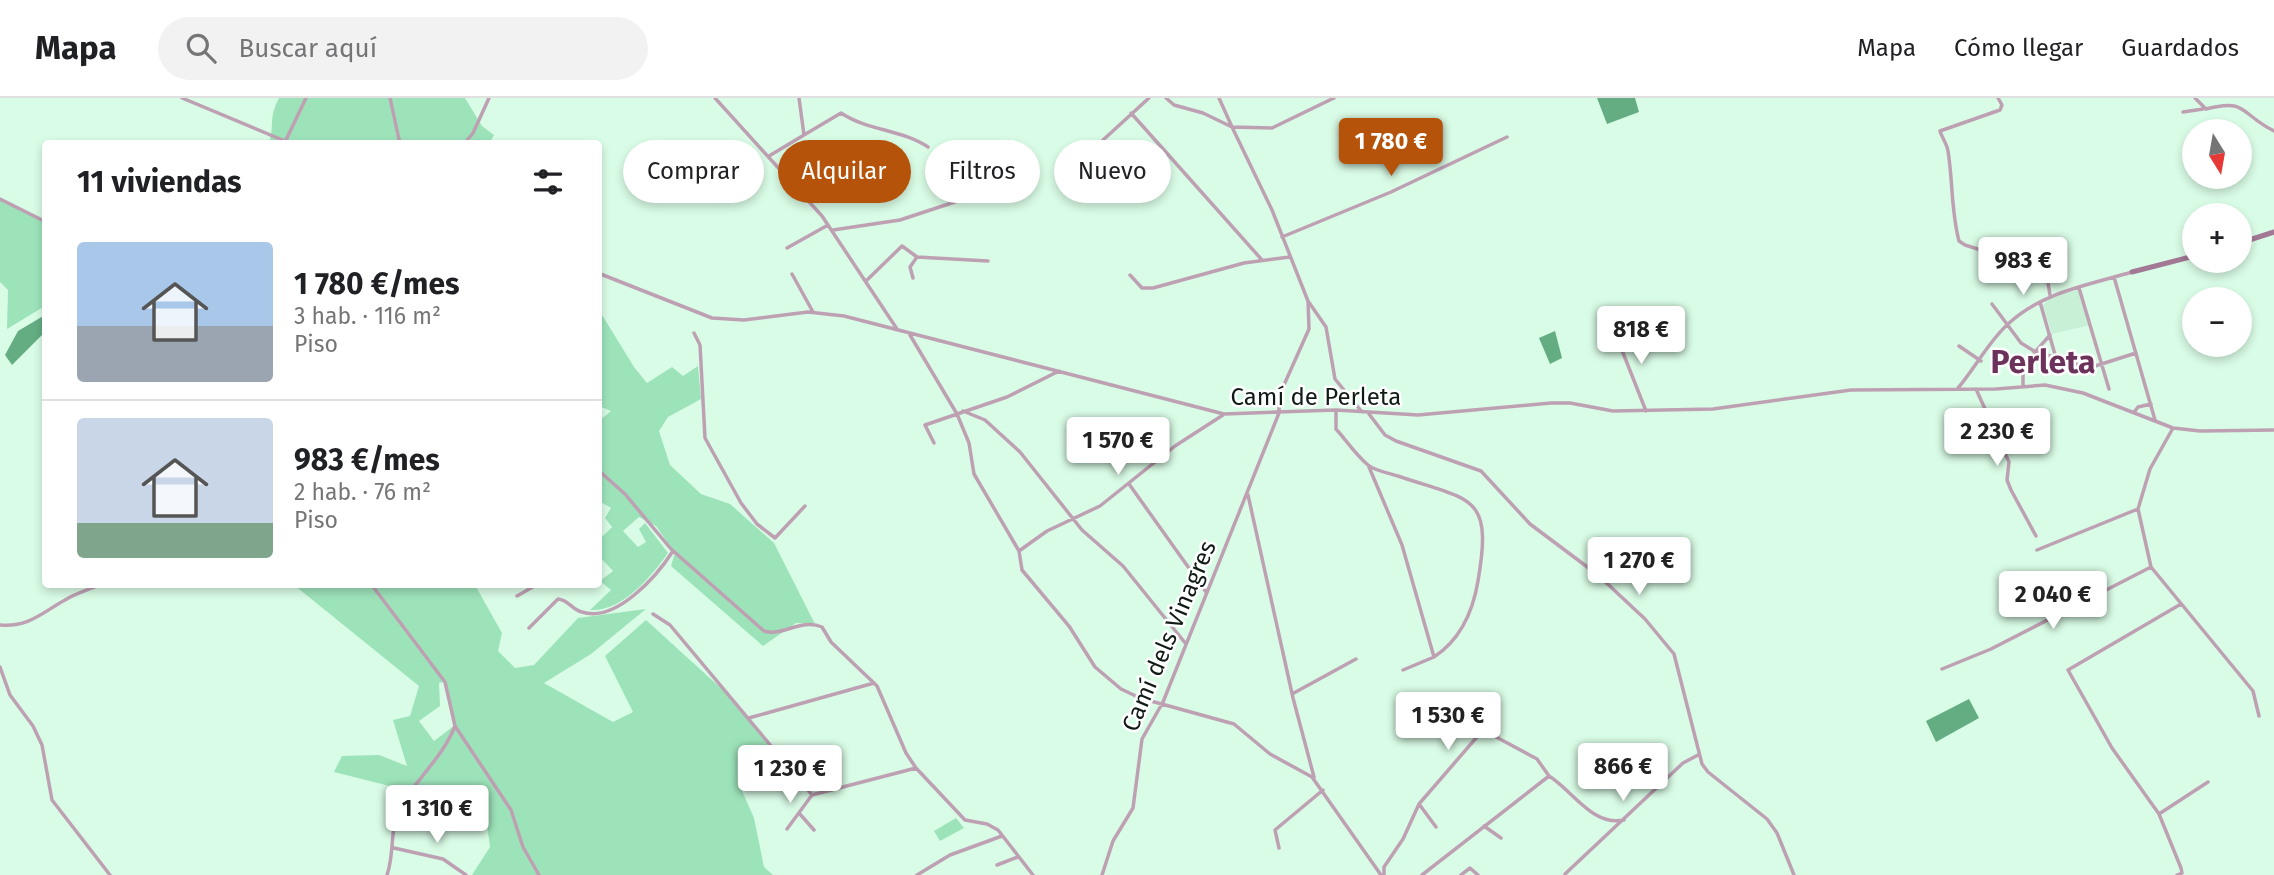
<!DOCTYPE html>
<html lang="es">
<head>
<meta charset="utf-8">
<style>
	body { margin:0; font-family:"Fira Sans",sans-serif; background:#f2f2f2; color:#202124; height:100vh; display:flex; flex-direction:column; font-size:26px; white-space:nowrap }
	* { box-sizing:border-box; margin:0 }
	p { font-size:23px; color:#757577 }
	.icon { flex:none; width:38px; height:38px; fill:none; stroke:currentColor; stroke-width:2; stroke-linecap:round; stroke-linejoin:round }
	.map { position:relative; flex:1; overflow:hidden }
	.side { position:absolute; left:42px; top:42px; width:560px; height:448px; display:flex; flex-direction:column; background:#fff; border-radius:7px; box-shadow:0 4px 10px #0003 }
	.side>* { flex:none }
	.top-card { position:absolute; left:623px; top:42px; width:665px; height:63px; display:flex; gap:14px }
	.needle { width:46px; rotate:169deg }
	.fabs { position:absolute; left:2182px; top:21px; display:grid; gap:14px }
	.fabs a { display:grid; place-items:center; width:70px; height:70px; border-radius:50%; background:#fff; box-shadow:0 4px 10px #0003; font-size:35px }
	.price { position:absolute; translate:-50% -60px; padding:0 16px; border-radius:7px; background:#fff; color:#222; font-size:23px; line-height:46px; filter:drop-shadow(0 2px 4px #0008) }
	.price::after { content:''; position:absolute; left:50%; top:42px; width:21px; height:16px; margin-left:-10px; background:inherit; clip-path:polygon(0 0,100% 0,50% 100%) }
	.price.on { background:#b45309; color:#fff }
	ul { padding:0; list-style:none }
	li { display:flex; align-items:center; gap:21px; height:175px; padding:0 35px }
	li+li { border-top:2px solid #e0e0e0 }
	li span { display:grid; place-items:center; flex:none; width:196px; height:140px; border-radius:7px; color:#555 }
	li>.icon { margin-inline-start:auto }
	span .icon { width:84px; height:84px; fill:#fffc; stroke-width:1 }
	li b { font-size:30px }
	h2 { display:flex; justify-content:space-between; align-items:center; height:84px; padding:0 35px; font-size:30px }
	.chip { padding:0 24px; border-radius:32px; background:#fff; box-shadow:0 4px 10px #0003; font-size:24px; line-height:63px }
	.chip.on { background:#b45309; color:#fff }
	header { display:flex; align-items:center; gap:42px; box-sizing:border-box; height:98px; padding:0 35px; background:#fff; border-bottom:2px solid #e0e0e0 }
	header strong { font-size:33px }
	nav { display:flex; gap:38px; margin-inline-start:auto; font-size:24px }
	.search { width:490px; height:63px; background:#f2f2f2; display:flex; align-items:center; gap:18px; box-sizing:border-box; padding:0 24px; border-radius:38px; color:#757577; font-size:26px }
	.map>svg:first-child { display:block }
</style>
</head>
<body>
<header>
<strong>Mapa</strong>
<div class="search"><svg class="icon" aria-label="search" viewBox="0 0 24 24"><circle cx="10" cy="10" r="6"/><path d="M15 15l6 6"/></svg>Buscar aquí</div>
<nav><a>Mapa</a><a>Cómo llegar</a><a>Guardados</a></nav>
</header>
<div class="map">
<svg width="2274" height="777" viewBox="0 0 2274 777">
	<rect width="100%" height="100%" fill="#d9fce6"/>
	<path fill="#c7f0d7" d="M2080,191L2090,227L2052,236L2043,207L2051,200Z"/>
	<path fill="#9de3ba" fill-rule="evenodd" d="M279,0H465L482,28L494,37L489,46H269C275,25 268,21 279,0Z
		M0,100L45,125V208L7,231L8,192L0,184Z
		M599,212L634,269L647,285L672,269L683,278L698,268L701,301L668,319L659,333L670,367L701,396L730,406L774,445L815,526L796,525L763,548L671,468L675,455L656,428L639,419L623,433L638,449L646,444L639,431L645,425L668,455C651,479 622,514 590,512L611,492L600,483L613,473L599,458V442L612,429L605,420L611,410L599,403V323L611,313L599,308Z
		M294,487H475L502,535L498,553L515,570L534,567L578,520L646,511L591,556L544,585L613,624L633,614L605,558L646,522L734,602L792,672L740,688L754,720L764,769L773,777H472L490,749L485,712L334,674L342,658L379,657L407,668L393,622L410,618L419,588ZM444,584L455,627L434,643L419,623L440,608L439,585Z
		M956,720L964,730L940,743L934,733Z"/>
	<path fill="#64ad83" d="M1597,0H1635L1639,14L1607,26Z
		M45,217V234L12,267L5,257L18,233Z
		M1555,233L1562,260L1550,266L1539,240Z
		M1969,601L1979,620L1936,644L1926,623Z"/>
	<g fill="none" stroke-linecap="round" stroke-linejoin="round">
		<path stroke="#bea0b3" stroke-width="3.5" d="M182,0L292,46
			M390,0L400,46
			M715,0L822,118L897,231
			M1166,0L1174,7L1203,15L1232,29L1272,112L1308,203L1326,229L1335,281L1362,314
			M1219,0L1232,29L1272,30L1334,0
			M1998,0L2002,7L2000,12L1940,33C1942,40 1947,46 1948,53C1953,84 1951,113 1959,143L1965,147L2046,173L2050,197
			M2195,0L2206,11C2247,0 2240,16 2274,33
			M2183,14L2203,11
			M1131,15L1262,162
			M804,37L841,15C868,33 901,31 928,49
			M286,42L306,0
			M464,46L473,35L489,0
			M769,58L804,37L799,0
			M1123,89L1091,53L1149,0
			M0,101L46,124
			M833,132L900,122L976,97
			M1282,139L1391,94L1507,39
			M787,150L828,127
			M917,159L988,163
			M598,175L712,220L744,222L808,214L844,218L1224,316L1336,312L1418,317L1551,305H1570L1613,313L1713,311L1851,292L1996,291L2045,287L2083,295L2173,330L2200,333L2274,332
			M792,176L813,214
			M1130,177L1142,190H1153L1244,165L1290,159
			M2114,179L2155,322
			M866,183L902,148L917,159L910,169L913,180
			M2079,190L2109,291
			M2040,204L2056,260
			M1992,206L2021,245L2034,253L2089,270L2136,255
			M1614,232L1646,313
			M694,235L700,247L705,340L741,405L757,426L775,440L805,408
			M910,237L957,316L969,345L974,376L1019,453L1022,472L1069,528L1095,569L1121,591L1140,600L1234,626L1270,656L1312,679L1381,777
			M1959,248L1981,263
			M2023,287V268L2050,237
			M1958,290C1975,270 1989,243 2008,226C2042,194 2089,187 2132,174
			M1976,291L2009,364L2007,382L2011,392L2036,438
			M1336,312V331C1346,342 1356,357 1368,367C1375,373 1389,375 1398,378C1472,403 1493,396 1478,483C1473,513 1460,542 1434,559
			M963,313L985,322L1020,354L1082,432L1123,468L1186,546
			M2135,313L2138,309L2151,306
			M1369,316L1385,337L1396,343L1481,373L1530,426L1598,477L1645,521L1674,556L1702,666L1708,674L1767,721L1777,735L1794,777
			M2173,330L2150,371L2138,411L2151,469L2253,593L2259,618
			M934,345L925,327L1007,299L1059,273
			M1369,369L1402,447L1434,559L1403,572
			M598,372L625,396L671,451L764,533C782,539 801,520 822,529L831,544L877,588L906,655L916,670L965,722L987,726L998,732L1033,777
			M1129,386L1206,494
			M1248,397L1293,600L1314,679
			M2037,452L2138,411
			M1019,453L1047,433L1100,408L1175,348L1223,317
			M371,486L445,584L455,628L511,712L523,749L539,777
			M517,498L538,486
			M653,516L670,527L812,697L916,670
			M0,527C28,530 43,514 65,502C76,495 89,492 101,486
			M529,530L558,501C569,502 572,512 582,514C616,525 657,478 673,453
			M0,569L10,597L33,628L42,647L52,702L110,777
			M1942,571L1991,551L2151,469
			M1292,596L1356,561
			M749,620L874,585
			M1419,706L1436,729
			M799,715L814,732
			M2159,716L2112,650L2068,572L2181,506
			M1484,728L1501,740
			M787,731L812,697
			M394,750L443,761L466,777
			M1279,750L1275,732L1323,692
			M997,767L1018,759
			M1565,776L1683,665L1698,657
			M387,777C395,755 389,728 401,708C417,680 443,659 455,628
			M917,777L950,757L1002,738
			M1102,777L1113,743L1133,710L1142,641L1163,604L1279,315V298L1309,231L1308,203
			M1384,777V769L1403,741L1419,706L1483,632L1537,661L1549,678
			M1422,777L1549,678C1572,692 1593,729 1624,722
			M1461,777L1470,770L1478,777
			M2177,777L2182,775L2181,770L2159,716L2208,684"/>
		<path stroke="#a37894" stroke-width="5" d="M2240,145L2274,134
			M2132,174L2194,158"/>
	</g>
	<g text-anchor="middle" dominant-baseline="central" stroke-width="5" stroke-linejoin="round" paint-order="stroke">
		<g font-size="24" fill="#0f1b14" stroke="#fff">
			<text x="1316" y="299">Camí de Perleta</text>
			<text transform="translate(1169 538) rotate(-67)">Camí dels Vinagres</text>
		</g>
		<g font-size="32" font-weight="bold" fill="#6d325b" stroke="#fff">
			<text x="2043" y="264">Perleta</text>
		</g>
	</g>
</svg>
<div class="fabs">
<a><svg class="needle" viewBox="-14 -14 28 28"><path d="M0-13l5 13h-10z" fill="#e53935"/><path d="M0 13l5-13h-10z" fill="#757577"/></svg></a>
<a>+</a>
<a>−</a>
</div>
<b class="price on" style="left:1391px;top:80px">1 780 €</b>
<b class="price" style="left:2023px;top:199px">983 €</b>
<b class="price" style="left:1641px;top:268px">818 €</b>
<b class="price" style="left:1997px;top:370px">2 230 €</b>
<b class="price" style="left:1118px;top:379px">1 570 €</b>
<b class="price" style="left:1639px;top:499px">1 270 €</b>
<b class="price" style="left:2053px;top:533px">2 040 €</b>
<b class="price" style="left:1448px;top:654px">1 530 €</b>
<b class="price" style="left:1623px;top:705px">866 €</b>
<b class="price" style="left:790px;top:707px">1 230 €</b>
<b class="price" style="left:437px;top:747px">1 310 €</b>
<div class="top-card">
<a class="chip">Comprar</a>
<a class="chip on">Alquilar</a>
<a class="chip">Filtros</a>
<a class="chip">Nuevo</a>
</div>
<section class="side">
<h2>11 viviendas<svg class="icon" aria-label="filters" viewBox="0 0 24 24"><path d="M4 7h16M4 17h16"/><circle cx="9" cy="7" r="2"/><circle cx="15" cy="17" r="2"/></svg></h2>
<ul>
<li><span style="background:linear-gradient(#a9c7e8 60%,#9aa5b1 0)"><svg class="icon" aria-label="home" viewBox="0 0 24 24"><path d="M3 11l9-7 9 7M6 9v11h12V9"/></svg></span><div><b>1 780 €/mes</b><p>3 hab. · 116 m²</p><p>Piso</p></div></li>
<li><span style="background:linear-gradient(#c9d6e8 75%,#7fa58c 0)"><svg class="icon" aria-label="home" viewBox="0 0 24 24"><path d="M3 11l9-7 9 7M6 9v11h12V9"/></svg></span><div><b>983 €/mes</b><p>2 hab. · 76 m²</p><p>Piso</p></div></li>
</ul>
</section>
</div>
</body>
</html>
